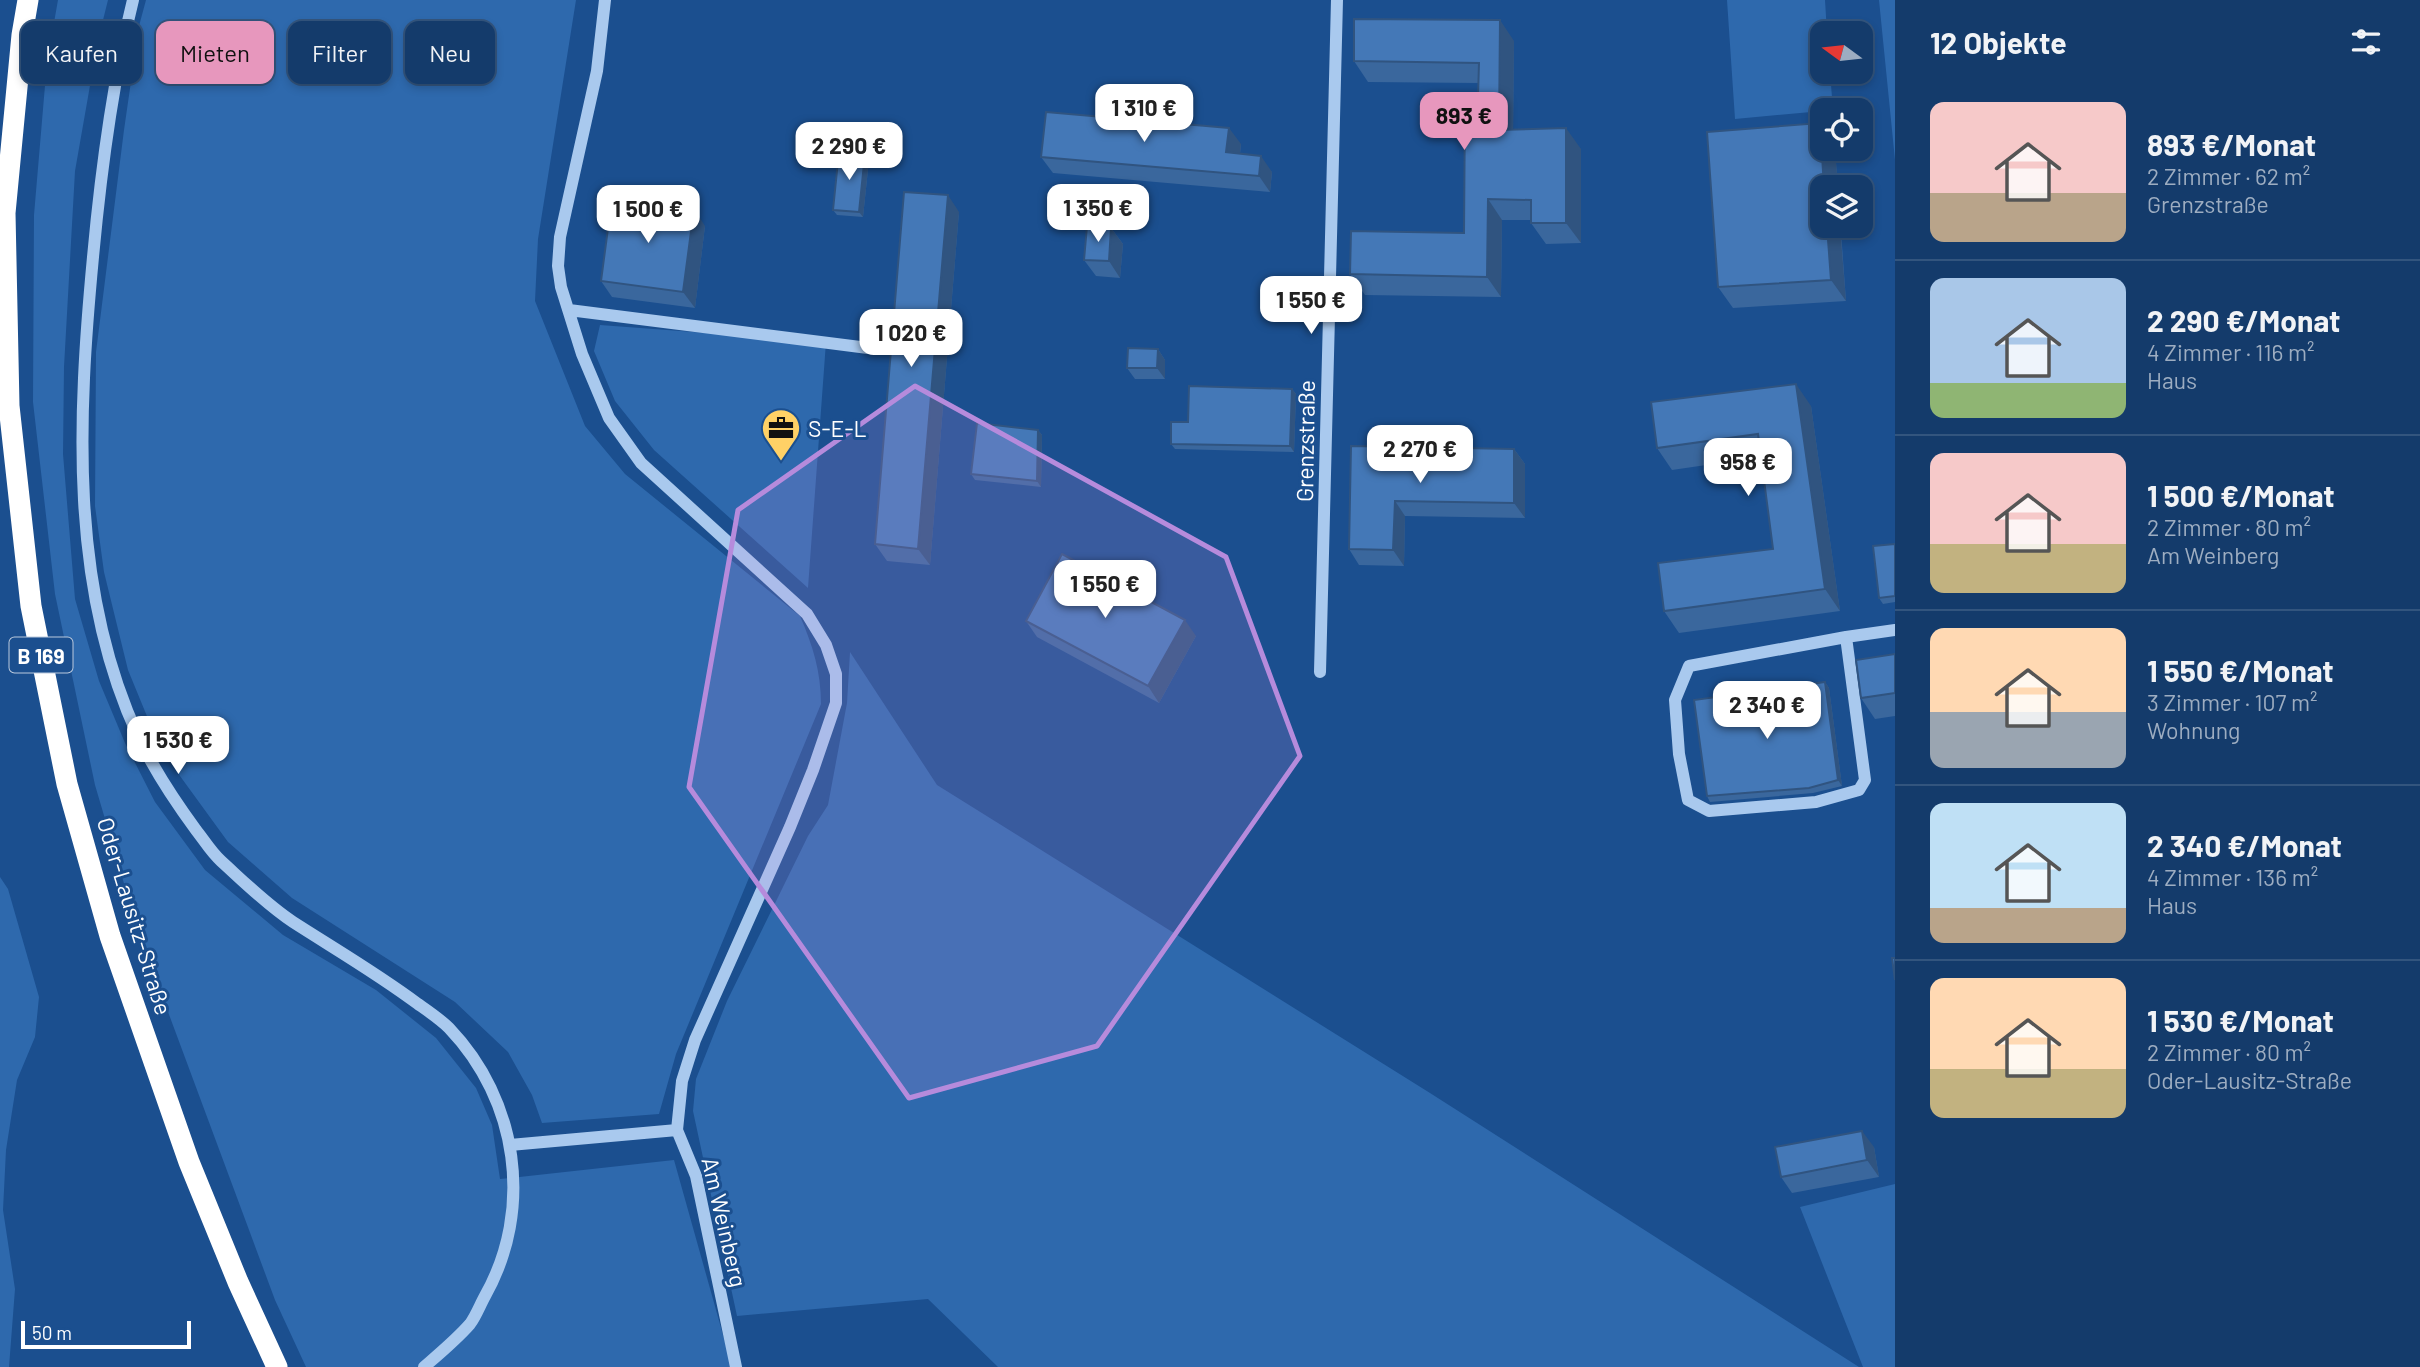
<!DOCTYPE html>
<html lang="de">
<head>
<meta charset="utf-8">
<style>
	body { margin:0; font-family:Barlow,sans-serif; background:#214673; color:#f1f3f6; height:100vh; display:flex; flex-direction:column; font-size:26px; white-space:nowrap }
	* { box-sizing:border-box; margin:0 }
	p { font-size:23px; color:#9dadc1 }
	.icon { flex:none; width:38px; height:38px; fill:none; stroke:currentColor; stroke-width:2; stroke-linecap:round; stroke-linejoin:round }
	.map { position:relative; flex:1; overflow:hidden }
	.drawer { display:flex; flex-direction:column; background:#143b6b; width:525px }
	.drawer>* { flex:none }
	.top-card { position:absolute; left:21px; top:21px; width:665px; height:63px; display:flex; gap:14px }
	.needle { width:46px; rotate:285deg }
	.controls { position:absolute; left:1810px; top:21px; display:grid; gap:14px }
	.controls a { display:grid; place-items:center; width:63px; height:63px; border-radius:14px; background:#143b6b; box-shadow:0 4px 10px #0003,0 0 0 2px #33557e; font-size:35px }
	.scale { position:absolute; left:21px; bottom:18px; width:170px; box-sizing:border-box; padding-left:7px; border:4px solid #fff; border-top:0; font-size:19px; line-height:24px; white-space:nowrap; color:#fff; -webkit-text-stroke:5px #1b4f8f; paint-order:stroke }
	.price { position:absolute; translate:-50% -60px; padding:0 16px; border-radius:14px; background:#fff; color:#222; font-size:23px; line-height:46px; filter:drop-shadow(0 2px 4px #0008) }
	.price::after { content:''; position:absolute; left:50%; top:42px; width:21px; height:16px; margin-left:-10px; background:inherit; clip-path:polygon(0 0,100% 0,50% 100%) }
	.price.on { background:#e797bd; color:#111 }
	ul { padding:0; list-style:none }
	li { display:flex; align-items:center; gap:21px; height:175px; padding:0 35px }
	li+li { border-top:2px solid #33557e }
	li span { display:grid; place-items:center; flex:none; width:196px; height:140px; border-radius:14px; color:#555 }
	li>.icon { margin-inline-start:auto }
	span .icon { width:84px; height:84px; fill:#fffc; stroke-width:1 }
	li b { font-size:30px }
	h2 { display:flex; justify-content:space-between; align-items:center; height:84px; padding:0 35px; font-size:30px }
	.tag { padding:0 24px; border-radius:14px; background:#143b6b; box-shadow:0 4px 10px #0003,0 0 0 2px #33557e; font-size:24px; line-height:63px }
	.tag.on { background:#e797bd; color:#111 }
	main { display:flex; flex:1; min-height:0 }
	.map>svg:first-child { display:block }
</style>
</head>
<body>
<main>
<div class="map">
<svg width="1895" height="1367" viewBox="0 0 1895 1367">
	<rect width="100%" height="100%" fill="#1b4f8f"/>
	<path fill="#2e69ad" d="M58,0H108L98,40L75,171L64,367L63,454L75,599L99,681L125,743L155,802L205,870L283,935L376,990L436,1038L476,1088L492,1125L500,1179L674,1160L732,1367H306L275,1300L138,931L95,785L55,594L33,402L34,215L47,62Z
		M146,0H576L538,239L535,301L585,426L625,474L800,616C813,646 821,672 821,704L676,1054L659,1114L542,1123L532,1095L508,1052L455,1002L292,898L228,842L180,776L151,726L128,670L104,572L95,506L96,352L124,130L139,26Z
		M1727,0H1825L1827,33H1822V72H1830L1833,110L1735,119Z
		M1879,0H1895V160Z
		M600,325L826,342L808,588L654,450L615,401L594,351Z
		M850,652L937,785L1430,1093L1859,1367H998L928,1299L737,1316L693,1111L696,1079L727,1001L808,836L828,805L847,703Z
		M0,877L8,889L39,997L35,1037L17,1080L6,1150L3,1210L15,1289L9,1367H0Z
		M1895,1184V1367H1863L1800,1207Z"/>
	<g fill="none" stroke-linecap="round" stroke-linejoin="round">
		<path stroke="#a9c9ee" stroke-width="12" d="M133,0C112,84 101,170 93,257C78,416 69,587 138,736C154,770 174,800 196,830C204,840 211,852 221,861C243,881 267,905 293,922C335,949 378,974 418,1004C428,1011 440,1019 449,1028C518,1100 534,1209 485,1296C480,1305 476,1316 470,1324C457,1339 439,1354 424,1367
			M605,0L597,71L560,237L558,266L561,287L582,354L609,418L641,463L807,614L826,645L836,674V703L813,770L790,827L695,1040L682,1081L677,1130
			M569,310L868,348
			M1846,637L1865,780L1859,790L1816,802L1709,811L1688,800L1679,754L1675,700L1689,666L1846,637L1895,630
			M1320,672L1337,0
			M510,1145L677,1130L696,1176L736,1367"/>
		<path stroke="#fff" stroke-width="21" d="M28,0L22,35L5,213L9,406L31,606L67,784L110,936L189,1162L238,1282L277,1367"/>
	</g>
	<path fill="#3a679d" d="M1514,41L1513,130L1581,149V243L1546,244L1531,223V220H1502L1501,297L1365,295L1350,274L1464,233L1478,97L1479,83L1368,82L1354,61Z
		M1820,123L1822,126V149H1835L1846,301L1733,308L1718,287Z
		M1241,144L1240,154L1272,172L1270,192L1053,173L1041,157Z
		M865,154L869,160L863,217L837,215L833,210Z
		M959,212L930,565L887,561L875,544Z
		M705,226L695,308L612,297L601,281Z
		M1111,228L1123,244L1120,278L1096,276L1084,260Z
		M1158,349L1165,360V379H1135L1127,368Z
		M1292,389L1296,394L1294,452L1175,449L1171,444L1188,422Z
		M1811,406L1840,611L1679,633L1664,611L1773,549L1761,457L1672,470L1657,448Z
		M1038,430L1042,435L1041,487L975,480L971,474Z
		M1351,446L1514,449L1525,464V518L1405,516L1404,566L1359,565L1349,549Z
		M1895,544V602L1883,604L1879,598Z
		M1026,621L1196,636L1159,703L1037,637Z
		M1895,654V716L1875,719L1861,698Z
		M1825,682L1829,688L1842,786L1813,793L1710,802L1707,796Z
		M1874,1147L1879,1177L1792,1193L1781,1177Z"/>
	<path fill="#305480" d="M1500,20L1514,41L1513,151L1499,130Z
		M1820,123L1822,126V149H1835L1838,187H1824Z
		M1229,128L1241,144L1238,169L1226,152Z
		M1566,128L1581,149V243L1566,223Z
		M865,154L869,160L863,217L859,212Z
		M1261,156L1272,172L1270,192L1259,176Z
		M948,195L959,212L930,565L918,549Z
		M1488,199L1502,220L1501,297L1487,277Z
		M694,209L705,226L695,308L683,292Z
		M1827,226H1840L1846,301L1831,280Z
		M1111,228L1123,244L1120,278L1109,261Z
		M1158,349L1165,360V379L1157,368Z
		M1796,384L1811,406L1840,611L1825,589Z
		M1292,389L1296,394L1294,452L1290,446Z
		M1038,430L1042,435L1041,487L1037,481Z
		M1514,449L1525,464V518L1514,503Z
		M1395,501L1405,516L1404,566L1393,550Z
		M1185,620L1196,636L1159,703L1148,686Z
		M1825,682L1829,688L1842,786L1838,780Z
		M1862,1131L1874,1147L1879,1177L1867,1160Z"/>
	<path fill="#4478b7" stroke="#305480" stroke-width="2" d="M1354,19L1500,20L1499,130L1566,128V223H1531V200L1488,199L1487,277L1350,274L1351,231L1464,233L1465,97H1478L1479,63L1354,61Z
		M1046,112L1229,128L1226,152L1261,156L1259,176L1041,157Z
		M1820,123L1824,187H1822V226H1827L1831,280L1718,287L1707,132Z
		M839,151L865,154L859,212L833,210Z
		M904,192L948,195L918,549L875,544Z
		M612,198L694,209L683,292L601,281Z
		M1087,226L1111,228L1109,261L1084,260Z
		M1128,348L1158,349L1157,368H1127Z
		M1796,384L1825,589L1664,611L1658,563L1773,549L1758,434L1657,448L1651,402Z
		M1189,386L1292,389L1290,446L1171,444V422H1188Z
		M977,423L1038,430L1037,481L971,474Z
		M1351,446L1514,449V503L1395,501L1393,550L1349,549Z
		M1895,544V596L1879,598L1873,546Z
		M1062,554L1185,620L1148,686L1026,621Z
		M1895,654V693L1861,698L1856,660Z
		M1825,682L1838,780L1809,788L1707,796L1694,700Z
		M1892,958H1895V980Z
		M1862,1131L1867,1160L1781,1177L1775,1147Z"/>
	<path fill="#b68bdc" fill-opacity="0.2" stroke="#b68bdc" stroke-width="5" stroke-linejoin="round" d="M915,386L1226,557L1300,756L1097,1046L909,1098L689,787L738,510Z"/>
	<defs>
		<g id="office-pin" transform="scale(2.0125)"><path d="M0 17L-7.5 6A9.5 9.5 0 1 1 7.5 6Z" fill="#ffd166" stroke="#1b4f8f"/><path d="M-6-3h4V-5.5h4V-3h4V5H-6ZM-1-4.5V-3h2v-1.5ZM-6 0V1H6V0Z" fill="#111"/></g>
	</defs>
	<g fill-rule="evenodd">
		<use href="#office-pin" x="781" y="428"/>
	</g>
	<g text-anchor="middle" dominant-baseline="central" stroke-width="6" stroke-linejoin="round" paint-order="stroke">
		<rect fill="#1b4f8f" stroke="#bbcadd" stroke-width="2" x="9.5" y="637.5" width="63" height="35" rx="5"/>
		<g font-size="21" font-weight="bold" fill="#fff">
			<text x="41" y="655">B 169</text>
		</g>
		<g font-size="23" fill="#fff" stroke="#1b4f8f" text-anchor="start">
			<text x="808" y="428">S-E-L</text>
		</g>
		<g font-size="23" fill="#fff" stroke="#1b4f8f">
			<text transform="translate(1305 441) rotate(-89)">Grenzstraße</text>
			<text transform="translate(135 916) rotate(73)">Oder-Lausitz-Straße</text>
			<text transform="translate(725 1222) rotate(77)">Am Weinberg</text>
		</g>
	</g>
</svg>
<div class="controls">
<a><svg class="needle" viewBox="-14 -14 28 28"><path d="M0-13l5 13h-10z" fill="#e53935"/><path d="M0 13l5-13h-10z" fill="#9dadc1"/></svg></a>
<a><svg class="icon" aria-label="locate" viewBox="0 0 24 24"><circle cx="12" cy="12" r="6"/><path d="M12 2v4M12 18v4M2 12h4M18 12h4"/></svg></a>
<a><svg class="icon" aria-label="layers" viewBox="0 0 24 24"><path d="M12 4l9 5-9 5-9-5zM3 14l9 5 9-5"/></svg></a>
</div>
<div class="scale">50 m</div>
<b class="price" style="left:1144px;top:144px">1 310 €</b>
<b class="price on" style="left:1464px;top:152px">893 €</b>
<b class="price" style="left:849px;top:182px">2 290 €</b>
<b class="price" style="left:1098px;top:244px">1 350 €</b>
<b class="price" style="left:648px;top:245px">1 500 €</b>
<b class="price" style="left:1311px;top:336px">1 550 €</b>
<b class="price" style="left:911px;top:369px">1 020 €</b>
<b class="price" style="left:1420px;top:485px">2 270 €</b>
<b class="price" style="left:1748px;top:498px">958 €</b>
<b class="price" style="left:1105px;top:620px">1 550 €</b>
<b class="price" style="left:1767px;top:741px">2 340 €</b>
<b class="price" style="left:178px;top:776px">1 530 €</b>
<div class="top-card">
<a class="tag">Kaufen</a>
<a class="tag on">Mieten</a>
<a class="tag">Filter</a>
<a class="tag">Neu</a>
</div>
</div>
<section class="drawer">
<h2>12 Objekte<svg class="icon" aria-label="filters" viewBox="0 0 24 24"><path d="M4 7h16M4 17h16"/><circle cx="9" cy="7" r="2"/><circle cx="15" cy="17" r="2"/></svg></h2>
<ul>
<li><span style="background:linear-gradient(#f6c9c9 65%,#b9a48a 0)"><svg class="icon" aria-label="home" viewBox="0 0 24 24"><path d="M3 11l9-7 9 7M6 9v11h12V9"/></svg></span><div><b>893 €/Monat</b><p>2 Zimmer · 62 m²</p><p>Grenzstraße</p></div></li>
<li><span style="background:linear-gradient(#a9c7e8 75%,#8fb573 0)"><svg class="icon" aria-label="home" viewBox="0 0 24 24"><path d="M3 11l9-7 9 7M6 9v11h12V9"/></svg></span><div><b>2 290 €/Monat</b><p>4 Zimmer · 116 m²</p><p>Haus</p></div></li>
<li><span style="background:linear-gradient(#f6c9c9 65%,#c2b280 0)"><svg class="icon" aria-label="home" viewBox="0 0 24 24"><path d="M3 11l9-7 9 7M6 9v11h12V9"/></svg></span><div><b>1 500 €/Monat</b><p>2 Zimmer · 80 m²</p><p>Am Weinberg</p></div></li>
<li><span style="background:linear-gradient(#ffd9b3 60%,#9aa5b1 0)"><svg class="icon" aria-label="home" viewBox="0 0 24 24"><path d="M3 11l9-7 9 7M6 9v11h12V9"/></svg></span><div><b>1 550 €/Monat</b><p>3 Zimmer · 107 m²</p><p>Wohnung</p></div></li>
<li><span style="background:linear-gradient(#bfe0f5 75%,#b9a48a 0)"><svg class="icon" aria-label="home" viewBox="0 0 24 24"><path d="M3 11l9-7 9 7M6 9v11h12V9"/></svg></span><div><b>2 340 €/Monat</b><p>4 Zimmer · 136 m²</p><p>Haus</p></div></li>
<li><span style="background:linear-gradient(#ffd9b3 65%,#c2b280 0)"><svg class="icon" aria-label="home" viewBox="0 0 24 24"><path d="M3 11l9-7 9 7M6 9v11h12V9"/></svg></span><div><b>1 530 €/Monat</b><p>2 Zimmer · 80 m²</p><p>Oder-Lausitz-Straße</p></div></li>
</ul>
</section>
</main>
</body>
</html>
